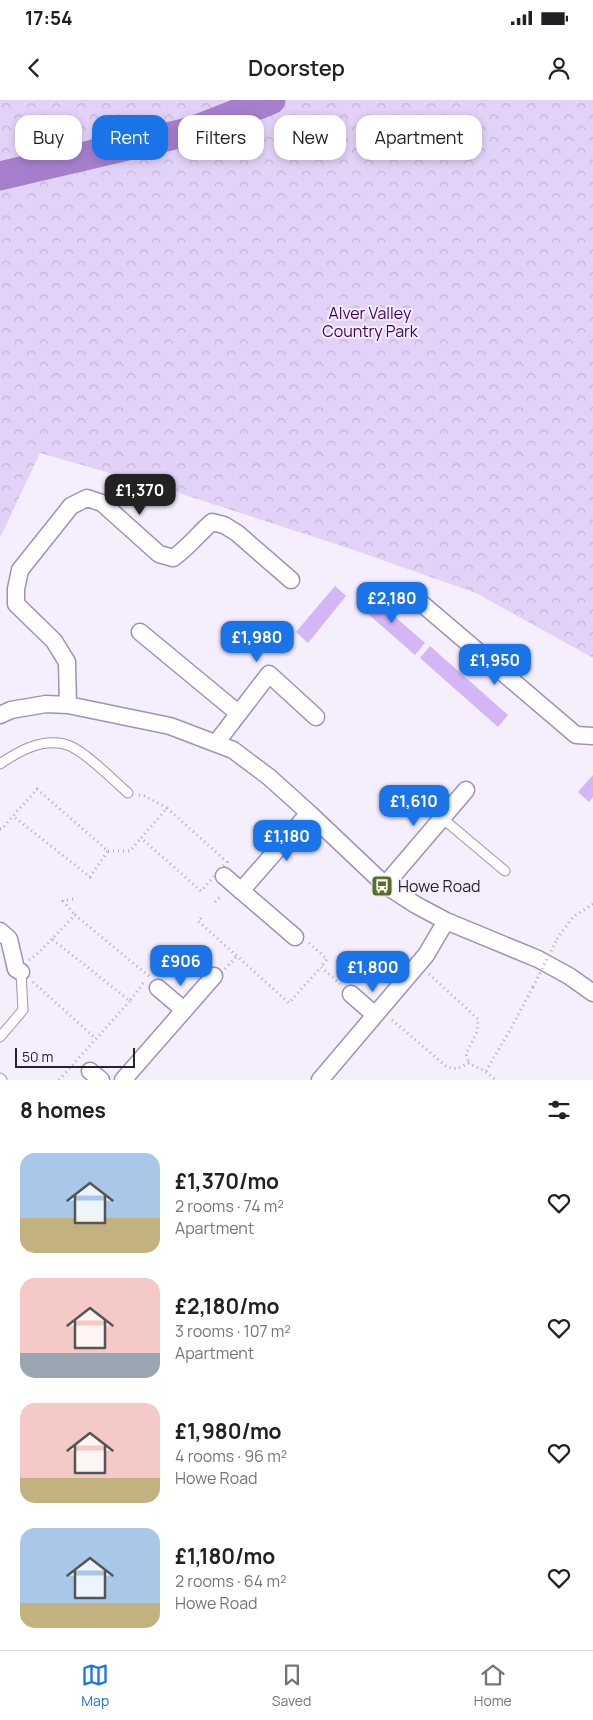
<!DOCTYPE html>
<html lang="en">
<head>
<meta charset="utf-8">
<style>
	body { margin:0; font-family:Manrope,sans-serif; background:#f6f6f6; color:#202124; height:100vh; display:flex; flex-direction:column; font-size:19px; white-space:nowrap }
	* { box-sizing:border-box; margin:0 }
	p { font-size:16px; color:#757577 }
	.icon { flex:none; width:28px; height:28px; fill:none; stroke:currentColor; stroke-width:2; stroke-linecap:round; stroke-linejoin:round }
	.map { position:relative; height:980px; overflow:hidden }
	.drawer { display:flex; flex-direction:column; background:#fff; flex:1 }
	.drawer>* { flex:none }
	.guide { position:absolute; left:15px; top:15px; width:564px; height:45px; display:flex; gap:10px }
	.scale { position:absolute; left:15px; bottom:12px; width:120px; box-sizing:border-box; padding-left:5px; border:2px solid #28222f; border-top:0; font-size:14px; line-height:18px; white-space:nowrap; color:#28222f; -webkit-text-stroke:4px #f5eefd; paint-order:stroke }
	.price { position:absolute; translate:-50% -42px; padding:0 11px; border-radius:10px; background:#1a73e8; color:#fff; font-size:16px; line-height:32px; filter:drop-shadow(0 1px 2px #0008) }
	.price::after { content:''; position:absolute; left:50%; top:30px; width:15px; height:11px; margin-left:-8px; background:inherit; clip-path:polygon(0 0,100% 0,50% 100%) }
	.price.on { background:#222; color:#fff }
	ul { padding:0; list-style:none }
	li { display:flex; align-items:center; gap:15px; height:125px; padding:0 20px }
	li span { display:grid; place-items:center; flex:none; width:140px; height:100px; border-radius:15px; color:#555 }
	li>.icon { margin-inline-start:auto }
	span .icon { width:60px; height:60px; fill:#fffc; stroke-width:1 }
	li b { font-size:21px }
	h2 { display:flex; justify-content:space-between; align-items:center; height:60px; padding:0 20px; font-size:21px }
	.chip { padding:0 18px; border-radius:15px; background:#fff; box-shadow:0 2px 8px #0003; font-size:18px; line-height:45px }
	.chip.on { background:#1a73e8; color:#fff }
	.status { display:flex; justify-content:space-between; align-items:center; height:35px; padding:0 25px; background:#fff; direction:ltr }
	.status svg { height:14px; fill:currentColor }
	header { display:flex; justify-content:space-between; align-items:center; height:65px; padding:0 20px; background:#fff; font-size:22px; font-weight:600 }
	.menu { display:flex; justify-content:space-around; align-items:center; height:70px; border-top:1px solid #e0e0e0; background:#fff; font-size:14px; color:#757577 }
	.menu a { display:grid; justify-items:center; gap:2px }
	.menu .on { color:#1a73e8 }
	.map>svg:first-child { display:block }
</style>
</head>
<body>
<div class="status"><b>17:54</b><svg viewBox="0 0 49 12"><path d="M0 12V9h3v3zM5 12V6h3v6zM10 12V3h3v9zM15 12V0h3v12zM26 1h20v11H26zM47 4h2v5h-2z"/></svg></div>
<header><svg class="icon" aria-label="back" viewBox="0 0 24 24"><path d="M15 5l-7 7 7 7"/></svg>Doorstep<svg class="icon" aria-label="person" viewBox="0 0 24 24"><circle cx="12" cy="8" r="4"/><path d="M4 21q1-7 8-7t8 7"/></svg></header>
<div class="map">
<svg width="593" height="980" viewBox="0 0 593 980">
	<defs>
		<pattern id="park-crowns" width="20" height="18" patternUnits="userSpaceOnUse" patternTransform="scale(1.25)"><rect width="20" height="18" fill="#e3d2f8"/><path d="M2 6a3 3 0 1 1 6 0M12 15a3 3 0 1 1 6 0" fill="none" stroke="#c3b4d5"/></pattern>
	</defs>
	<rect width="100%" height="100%" fill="#f5eefd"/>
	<path fill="url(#park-crowns)" d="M0,0H593V558L476,493L351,449L176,392L40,353L0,438Z"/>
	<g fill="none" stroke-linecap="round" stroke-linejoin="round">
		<path stroke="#a57fcc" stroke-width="29" d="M0,76L192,31L271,0"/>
	</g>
	<path fill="#d4b6f7" d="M335,486L346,496L308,543L296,532Z
		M369,494L425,543L415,555L359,506Z
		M430,546L508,615L498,627L420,558Z
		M593,675V697L589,702L578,692Z"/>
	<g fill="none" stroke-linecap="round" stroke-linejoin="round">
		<g stroke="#a192b3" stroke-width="11">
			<path id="lane" d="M0,664C19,651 40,639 64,644C81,647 114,681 128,693
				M442,718L505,771
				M0,937L23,910L21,872
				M0,978L2,980"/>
		</g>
		<g stroke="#a192b3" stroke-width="19">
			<path id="street" d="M414,497L576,635L593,636
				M140,532L238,613
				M68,605L67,562L54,541L16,504V489L20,470L71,406L87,398L102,403L159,454L173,458C188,448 198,434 212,422L224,425L237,433L291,480
				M0,615L11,610L46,604L68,605L170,626L233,650L269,677L309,713L385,785L416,805L446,821L538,859L569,876L593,893
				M216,643L269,574L316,617
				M224,776L295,837
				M385,785L466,690
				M241,791L309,713
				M0,831L9,839L16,869L21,872
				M158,888L184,910
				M351,894L375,915
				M90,971L101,980
				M123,980L214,876
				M320,980L426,855L446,821"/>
		</g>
		<path stroke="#b1aab8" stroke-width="3" stroke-dasharray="1 4" stroke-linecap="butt" d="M37,689L108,751L90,777L13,716Z
			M139,695L145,696L167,708
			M167,708L227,762L201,791L141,738Z
			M0,729H2L13,716
			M108,751H130L141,738
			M73,799L63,801L75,815
			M215,802L222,795
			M201,818L198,821L289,903L321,867L340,884
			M557,839L573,817L593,804
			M309,843L327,859L321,867
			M29,860L36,855L52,839
			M225,869L237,856
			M429,874L478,919L477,932L466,954L469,963
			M33,882L95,938
			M143,883L130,901L52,839L75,815L150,877
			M392,920L447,967L457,969L469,963L486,972L496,980
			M486,971L510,930L533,887
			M59,980L130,901"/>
		<use href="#lane" stroke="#fff" stroke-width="9"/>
		<use href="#street" stroke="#fff" stroke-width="16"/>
		<path stroke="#b1aab8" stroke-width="3" stroke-dasharray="1 4" stroke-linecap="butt" d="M533,887L557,839"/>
	</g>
	<defs>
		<g id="bus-square" transform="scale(1.125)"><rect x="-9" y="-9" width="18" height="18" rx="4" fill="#577124" stroke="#f5eefd"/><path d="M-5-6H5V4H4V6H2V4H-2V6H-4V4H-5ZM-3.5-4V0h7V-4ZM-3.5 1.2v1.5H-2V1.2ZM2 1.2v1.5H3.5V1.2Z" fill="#fff"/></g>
	</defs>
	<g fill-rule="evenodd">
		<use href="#bus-square" x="382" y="786"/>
	</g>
	<g text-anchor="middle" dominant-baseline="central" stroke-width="4" stroke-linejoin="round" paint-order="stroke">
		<g font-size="16" fill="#3f0264" stroke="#f5eefd">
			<text x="370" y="213">Alver Valley<tspan x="370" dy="18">Country Park</tspan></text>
		</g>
		<g font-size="16" fill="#28222f" stroke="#f5eefd" text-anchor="start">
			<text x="398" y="786">Howe Road</text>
		</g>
	</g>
</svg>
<div class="scale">50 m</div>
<b class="price on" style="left:140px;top:416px">£1,370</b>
<b class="price" style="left:392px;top:524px">£2,180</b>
<b class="price" style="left:257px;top:563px">£1,980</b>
<b class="price" style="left:495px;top:586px">£1,950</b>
<b class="price" style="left:414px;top:727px">£1,610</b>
<b class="price" style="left:287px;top:762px">£1,180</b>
<b class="price" style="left:181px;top:887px">£906</b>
<b class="price" style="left:373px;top:893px">£1,800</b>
<div class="guide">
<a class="chip">Buy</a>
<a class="chip on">Rent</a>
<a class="chip">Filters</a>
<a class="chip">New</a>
<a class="chip">Apartment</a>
</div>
</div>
<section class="drawer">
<h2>8 homes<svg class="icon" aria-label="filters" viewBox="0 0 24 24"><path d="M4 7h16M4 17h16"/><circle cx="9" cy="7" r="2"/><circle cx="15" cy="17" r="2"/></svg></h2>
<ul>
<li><span style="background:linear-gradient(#a9c7e8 65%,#c2b280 0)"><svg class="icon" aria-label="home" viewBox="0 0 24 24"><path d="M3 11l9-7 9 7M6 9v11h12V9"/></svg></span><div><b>£1,370/mo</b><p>2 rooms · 74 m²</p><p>Apartment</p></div><svg class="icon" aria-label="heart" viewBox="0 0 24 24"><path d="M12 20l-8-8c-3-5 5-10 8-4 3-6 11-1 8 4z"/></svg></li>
<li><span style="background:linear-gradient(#f6c9c9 75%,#9aa5b1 0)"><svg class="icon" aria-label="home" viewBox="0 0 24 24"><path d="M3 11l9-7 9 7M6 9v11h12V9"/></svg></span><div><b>£2,180/mo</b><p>3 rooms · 107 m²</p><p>Apartment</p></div><svg class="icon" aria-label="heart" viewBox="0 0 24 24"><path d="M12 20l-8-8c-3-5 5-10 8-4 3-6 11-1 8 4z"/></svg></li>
<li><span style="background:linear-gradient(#f6c9c9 75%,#c2b280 0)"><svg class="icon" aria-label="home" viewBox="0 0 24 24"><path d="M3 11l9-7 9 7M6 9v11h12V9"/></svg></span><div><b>£1,980/mo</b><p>4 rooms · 96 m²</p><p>Howe Road</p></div><svg class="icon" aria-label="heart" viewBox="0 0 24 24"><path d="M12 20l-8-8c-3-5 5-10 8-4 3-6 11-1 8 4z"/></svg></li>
<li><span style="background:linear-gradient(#a9c7e8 75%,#c2b280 0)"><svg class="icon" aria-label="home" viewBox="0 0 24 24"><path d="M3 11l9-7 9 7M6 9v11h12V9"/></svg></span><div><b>£1,180/mo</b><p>2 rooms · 64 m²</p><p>Howe Road</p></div><svg class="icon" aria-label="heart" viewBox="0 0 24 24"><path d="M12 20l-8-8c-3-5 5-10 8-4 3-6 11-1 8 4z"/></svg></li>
</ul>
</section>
<nav class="menu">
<a class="on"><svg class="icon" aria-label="map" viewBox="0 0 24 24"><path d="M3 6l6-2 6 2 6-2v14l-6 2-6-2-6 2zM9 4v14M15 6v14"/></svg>Map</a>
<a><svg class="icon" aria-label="saved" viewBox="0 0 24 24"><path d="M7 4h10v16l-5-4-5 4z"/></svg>Saved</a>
<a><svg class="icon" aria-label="home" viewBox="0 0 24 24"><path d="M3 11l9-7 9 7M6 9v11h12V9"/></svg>Home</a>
</nav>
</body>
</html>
